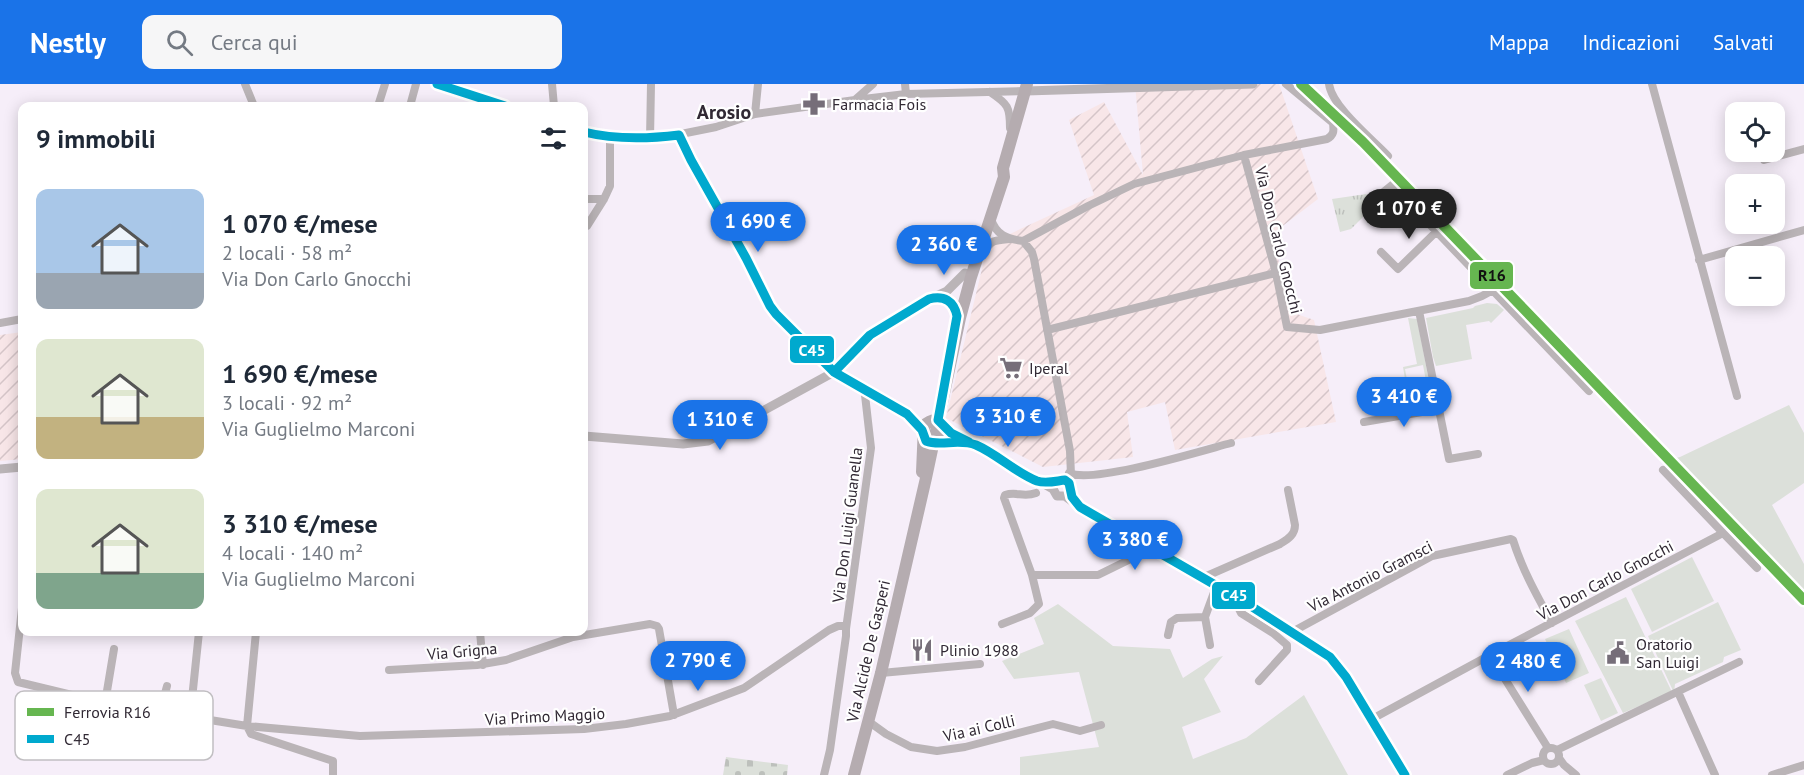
<!DOCTYPE html>
<html lang="it">
<head>
<meta charset="utf-8">
<style>
	body { margin:0; font-family:"PT Sans",sans-serif; background:#f6f6f7; color:#1f2937; height:100vh; display:flex; flex-direction:column; font-size:22px; white-space:nowrap }
	* { box-sizing:border-box; margin:0 }
	p { font-size:20px; color:#747a83 }
	.icon { flex:none; width:33px; height:33px; fill:none; stroke:currentColor; stroke-width:2; stroke-linecap:round; stroke-linejoin:round }
	.map { position:relative; flex:1; overflow:hidden }
	.sheet { position:absolute; left:18px; top:18px; width:570px; height:534px; display:flex; flex-direction:column; background:#fff; border-radius:12px; box-shadow:0 3px 15px #0003 }
	.sheet>* { flex:none }
	.buttons { position:absolute; left:1725px; top:18px; display:grid; gap:12px }
	.buttons a { display:grid; place-items:center; width:60px; height:60px; border-radius:12px; background:#fff; box-shadow:0 3px 15px #0003; font-size:30px }
	.price { position:absolute; translate:-50% -51px; padding:0 14px; border-radius:21px; background:#1a73e8; color:#fff; font-size:20px; line-height:39px; filter:drop-shadow(0 2px 3px #0008) }
	.price::after { content:''; position:absolute; left:50%; top:36px; width:18px; height:14px; margin-left:-9px; background:inherit; clip-path:polygon(0 0,100% 0,50% 100%) }
	.price.current { background:#222; color:#fff }
	ul { padding:0; list-style:none }
	li { display:flex; align-items:center; gap:18px; height:150px; padding:0 18px }
	li span { display:grid; place-items:center; flex:none; width:168px; height:120px; border-radius:12px; color:#555 }
	li>.icon { margin-inline-start:auto }
	span .icon { width:72px; height:72px; fill:#fffc; stroke-width:1 }
	li b { font-size:26px }
	h2 { display:flex; justify-content:space-between; align-items:center; height:72px; padding:0 18px; font-size:26px }
	header { display:flex; align-items:center; gap:36px; box-sizing:border-box; height:84px; padding:0 30px; background:#1a73e8; color:#fff }
	header strong { font-size:28px }
	nav { display:flex; gap:33px; margin-inline-start:auto; font-size:21px }
	.search { width:420px; height:54px; background:#f6f6f7; display:flex; align-items:center; gap:15px; box-sizing:border-box; padding:0 21px; border-radius:12px; color:#747a83; font-size:22px }
	.map>svg:first-child { display:block }
</style>
</head>
<body>
<header>
<strong>Nestly</strong>
<div class="search"><svg class="icon" aria-label="search" viewBox="0 0 24 24"><circle cx="10" cy="10" r="6"/><path d="M15 15l6 6"/></svg>Cerca qui</div>
<nav><a>Mappa</a><a>Indicazioni</a><a>Salvati</a></nav>
</header>
<div class="map">
<svg width="1804" height="691" viewBox="0 0 1804 691">
	<defs>
		<pattern id="industrial-furrows" width="10" height="10" patternUnits="userSpaceOnUse" patternTransform="scale(1.5)"><rect width="10" height="10" fill="#f8e6e8"/><path d="M-1 1l2-2M0 10L10 0M9 11l2-2" fill="none" stroke="#d5c5c8"/></pattern>
		<pattern id="cemetery-stones" width="16" height="16" patternUnits="userSpaceOnUse" patternTransform="scale(1.5)"><rect width="16" height="16" fill="#dce0da"/><path d="M2 7V4a2 2 0 0 1 4 0v3zM10 15v-3a2 2 0 0 1 4 0v3z" fill="#bdc0bc"/></pattern>
		<pattern id="park-tufts" width="24" height="20" patternUnits="userSpaceOnUse" patternTransform="scale(1.5)"><rect width="24" height="20" fill="#dce0da"/><path d="M3 7l-1-3M5 7V3M7 7l1-3M15 17l-1-3M17 17v-4M19 17l1-3" fill="none" stroke="#bdc0bc"/></pattern>
	</defs>
	<rect width="100%" height="100%" fill="#f6eef9"/>
	<path fill="url(#industrial-furrows)" d="M1135,0H1279L1318,115L1272,150L1291,228L1314,236L1336,338L1175,366L1165,318L1127,328L1133,373L1043,383L946,334L988,160L1094,111L1069,36L1104,18L1143,91Z
		M22,248V375L0,377V251Z"/>
	<path fill="#dce0da" d="M1487,219L1497,220L1504,226L1491,239L1489,237L1466,241L1472,275L1436,282L1433,273L1426,234L1473,224L1475,222Z
		M1408,234L1417,235L1429,297H1426L1423,281L1405,285L1412,323L1428,320V322L1410,325L1403,283L1417,280Z
		M1789,321L1804,349V399L1772,421L1804,480V514L1664,377L1680,373Z
		M1692,473L1714,517L1652,548L1631,505Z
		M1626,513L1672,608L1623,629L1575,537Z
		M1718,518L1741,566L1724,573L1723,578L1675,600L1674,609L1648,552Z
		M1058,520L1113,562L1170,565L1183,594L1212,575L1223,572L1204,595L1221,628L1182,643L1193,675L1246,654L1304,611L1348,691H1020V673L1099,663L1079,588L1014,595L1002,577L1044,560L1034,534Z
		M1569,545L1589,589L1566,599L1545,555Z
		M1601,594L1618,629L1601,637L1584,601Z"/>
	<path fill="url(#cemetery-stones)" d="M726,673L788,681L787,691H723Z"/>
	<path fill="url(#park-tufts)" d="M1366,110L1376,120L1351,145L1340,148L1332,115Z"/>
	<g fill="none" stroke-linecap="round" stroke-linejoin="round">
		<path stroke="#bab4b7" stroke-width="8" d="M245,0L254,22
			M437,0L505,22
			M552,0L554,22
			M905,0L906,10
			M1286,0L1333,39C1334,47 1334,51 1327,55L1244,71L1276,189L1287,243L1320,246L1469,217L1482,212L1493,206
			M1329,0C1332,23 1372,55 1388,72
			M1652,0L1737,312
			M990,8C1008,20 1010,23 1010,44
			M856,15L873,0
			M378,22L385,0
			M410,22L416,0
			M755,30L758,0
			M584,48L610,54H661L716,43L755,30L855,16L906,10L1026,7
			M679,51L691,76L746,174L770,222L834,288
			M650,55L651,0
			M1764,76L1804,65
			M1376,114L1392,101L1589,307
			M584,115H604
			M991,135C996,151 1007,155 1023,157L1088,122L1134,100L1244,71
			M584,143L587,142L604,115L610,102V54
			M1023,157L1032,168L1034,175L1070,367L1071,391L1069,399
			M984,167C989,156 998,156 1009,155
			M1381,168L1398,185L1437,147
			M1699,176L1804,146
			M1419,227L1449,375L1478,370
			M0,239L22,235
			M1047,246L1276,189
			M1364,338L1439,325
			M1069,389C1093,400 1201,367 1231,359
			M1036,409C1023,414 1017,407 1005,411L1004,414L1032,491H1098L1151,465
			M1723,449L1757,484
			M1202,494L1280,460C1288,455 1295,451 1295,441L1288,406
			M1240,516L1238,523L1241,529L1273,549L1287,561V566L1259,597
			M22,524L15,589L18,598L105,619L247,642L360,652L584,645L626,640L670,632L744,604L829,546L838,542H844L846,545V552L830,666L824,691
			M1002,540L1030,529L1039,520L1032,491
			M846,545L871,364L865,311L866,305
			M256,548L247,642L251,650L333,677V691
			M480,548L483,581
			M1292,548L1432,472L1511,455L1513,456C1522,485 1537,512 1552,539
			M1168,551L1171,538L1177,534L1205,533
			M1210,561L1205,533L1216,503
			M1490,571L1548,664
			M389,586L477,581L506,576L573,553L650,540L657,542L659,545L674,631
			M881,589L980,580
			M1678,608L1715,691
			M105,619L114,565
			M160,628L167,602
			M190,634L199,548
			M1372,635L1490,571L1723,449L1663,386
			M868,637L886,650L911,663L937,667L965,663L1053,640L1080,647L1101,641
			M1543 672a8 8 0 1 1 16 0a8 8 0 1 1-16 0Z
			M1557,666L1739,578
			M1559,674L1564,681L1576,691
			M1507,691L1532,679L1544,676
			M1772,691L1804,681"/>
		<path stroke="#bab4b7" stroke-width="9" d="M1026,7L1253,0
			M936,212L947,207L965,189
			M834,288L907,330L922,346
			M945,343C953,351 965,357 976,361L1053,405L1057,412H1065L1080,423L1243,517L1315,562L1330,573L1346,593L1405,691
			M584,352L683,360L708,357L834,288L870,251L929,215C940,211 949,214 955,224
			M0,385L22,383
			M1040,397L1055,398L1062,395C1072,398 1071,410 1076,419"/>
		<path stroke="#b5acb0" stroke-width="12" d="M922,388L924,342C939,326 956,348 938,359H929L924,354
			M854,691L881,589L926,394L960,234L971,193L1004,93L1003,84L1027,0"/>
		<g stroke="#fff" stroke-width="14">
			<path id="bus-1" d="M437,0L505,22
				M584,48C616,56 647,55 679,51
				M679,51L691,76L746,174L770,222L776,230L834,288L907,330L922,346L926,357C940,363 958,354 976,361C997,370 1016,389 1037,397C1046,400 1056,397 1065,396L1069,399L1072,413L1080,423L1243,517L1330,573L1346,593L1405,691
				M834,288L870,251L929,215C944,211 954,217 957,232L938,336L951,349L969,358"/>
		</g>
		<use href="#bus-1" stroke="#00a9ce" stroke-width="9"/>
		<g stroke="#fff" stroke-width="15">
			<path id="rail-1" d="M1301,0L1363,58L1804,516"/>
		</g>
		<use href="#rail-1" stroke="#66b650" stroke-width="10"/>
	</g>
	<defs>
		<g id="pharmacy-bare" transform="scale(1.8)"><path d="M-2-6h4v4h4v4h-4v4h-4v-4h-4v-4h4Z" fill="#766e79" stroke="#fff" stroke-width="2.5" paint-order="stroke"/></g>
		<g id="supermarket-bare" transform="scale(1.8)"><path d="M-6-5.5h2.5l.6 2H6L4.5 2H-2.5L-4.4-4H-6ZM-1.5 3.2a1.3 1.3 0 1 0 .1 0ZM3 3.2a1.3 1.3 0 1 0 .1 0Z" fill="#766e79" stroke="#fff" stroke-width="2.5" paint-order="stroke"/></g>
		<g id="restaurant-bare" transform="scale(1.8)"><path d="M-5-6h1v4h1v-4h1v4h1v-4h1v5L-1.5 .5V6h-2V.5L-5-1ZM5-6V6H3V1.5H1.5Q1.5-4 5-6Z" fill="#766e79" stroke="#fff" stroke-width="2.5" paint-order="stroke"/></g>
		<g id="civic-bare" transform="scale(1.8)"><path d="M-.6-6.5H3V-4.5H.6V-3L4-1V1h2V6H-6V1h2V-1L-.6-3ZM-1.2 2.5V6h2.4V2.5Z" fill="#766e79" stroke="#fff" stroke-width="2.5" paint-order="stroke"/></g>
	</defs>
	<g fill-rule="evenodd">
		<use href="#pharmacy-bare" x="814" y="20"/>
		<use href="#supermarket-bare" x="1011" y="284"/>
		<use href="#restaurant-bare" x="922" y="566"/>
		<use href="#civic-bare" x="1618" y="569"/>
	</g>
	<g text-anchor="middle" dominant-baseline="central" stroke-width="4.5" stroke-linejoin="round" paint-order="stroke">
		<g font-size="16" fill="#312934" stroke="#fff" text-anchor="start">
			<text x="832" y="20">Farmacia Fois</text>
			<text x="1029" y="284">Iperal</text>
			<text x="1636" y="560">Oratorio<tspan x="1636" dy="18">San Luigi</tspan></text>
			<text x="940" y="566">Plinio 1988</text>
		</g>
		<g font-size="16" fill="#312934" stroke="#fff">
			<text transform="translate(1279 156) rotate(76)">Via Don Carlo Gnocchi</text>
			<text transform="translate(847 441) rotate(-83)">Via Don Luigi Guanella</text>
			<text transform="translate(1370 492) rotate(-27)">Via Antonio Gramsci</text>
			<text transform="translate(1605 496) rotate(-28)">Via Don Carlo Gnocchi</text>
			<text transform="translate(462 567) rotate(-5)">Via Grigna</text>
			<text transform="translate(868 567) rotate(-77)">Via Alcide De Gasperi</text>
			<text transform="translate(545 632) rotate(-3)">Via Primo Maggio</text>
			<text transform="translate(979 644) rotate(-13)">Via ai Colli</text>
		</g>
		<g font-size="20" font-weight="bold" fill="#312934" stroke="#fff">
			<text x="724" y="28">Arosio</text>
		</g>
	</g>
	<rect x="15" y="607" width="198" height="69" rx="9" fill="#fff" stroke="#c1bfc2" stroke-width="1.5"/>
	<rect x="27" y="624" width="27" height="8" fill="#66b650"/>
	<rect x="27" y="651" width="27" height="8" fill="#00a9ce"/>
	<g font-size="16" fill="#312934">
		<text x="64" y="634">Ferrovia R16</text>
		<text x="64" y="661">C45</text>
	</g>
	<g stroke="#fff" stroke-width="2">
		<rect x="1469" y="177" width="45" height="29" rx="6" fill="#66b650"/>
		<rect x="789" y="251" width="46" height="29" rx="6" fill="#00a9ce"/>
		<rect x="1211" y="497" width="45" height="29" rx="6" fill="#00a9ce"/>
	</g>
	<g font-size="16" text-anchor="middle" font-weight="bold" fill="#fff">
		<text x="812" y="272">C45</text>
		<text x="1234" y="517">C45</text>
	</g>
	<g font-size="16" text-anchor="middle" font-weight="bold" fill="#111">
		<text x="1492" y="197">R16</text>
	</g>
</svg>
<div class="buttons">
<a><svg class="icon" aria-label="locate" viewBox="0 0 24 24"><circle cx="12" cy="12" r="6"/><path d="M12 2v4M12 18v4M2 12h4M18 12h4"/></svg></a>
<a>+</a>
<a>−</a>
</div>
<b class="price current" style="left:1409px;top:156px">1 070 €</b>
<b class="price" style="left:758px;top:169px">1 690 €</b>
<b class="price" style="left:944px;top:192px">2 360 €</b>
<b class="price" style="left:1404px;top:344px">3 410 €</b>
<b class="price" style="left:1008px;top:364px">3 310 €</b>
<b class="price" style="left:720px;top:367px">1 310 €</b>
<b class="price" style="left:1135px;top:487px">3 380 €</b>
<b class="price" style="left:698px;top:608px">2 790 €</b>
<b class="price" style="left:1528px;top:609px">2 480 €</b>
<section class="sheet">
<h2>9 immobili<svg class="icon" aria-label="filters" viewBox="0 0 24 24"><path d="M4 7h16M4 17h16"/><circle cx="9" cy="7" r="2"/><circle cx="15" cy="17" r="2"/></svg></h2>
<ul>
<li><span style="background:linear-gradient(#a9c7e8 70%,#9aa5b1 0)"><svg class="icon" aria-label="home" viewBox="0 0 24 24"><path d="M3 11l9-7 9 7M6 9v11h12V9"/></svg></span><div><b>1 070 €/mese</b><p>2 locali · 58 m²</p><p>Via Don Carlo Gnocchi</p></div></li>
<li><span style="background:linear-gradient(#dfe7d0 65%,#c2b280 0)"><svg class="icon" aria-label="home" viewBox="0 0 24 24"><path d="M3 11l9-7 9 7M6 9v11h12V9"/></svg></span><div><b>1 690 €/mese</b><p>3 locali · 92 m²</p><p>Via Guglielmo Marconi</p></div></li>
<li><span style="background:linear-gradient(#dfe7d0 70%,#7fa58c 0)"><svg class="icon" aria-label="home" viewBox="0 0 24 24"><path d="M3 11l9-7 9 7M6 9v11h12V9"/></svg></span><div><b>3 310 €/mese</b><p>4 locali · 140 m²</p><p>Via Guglielmo Marconi</p></div></li>
</ul>
</section>
</div>
</body>
</html>
